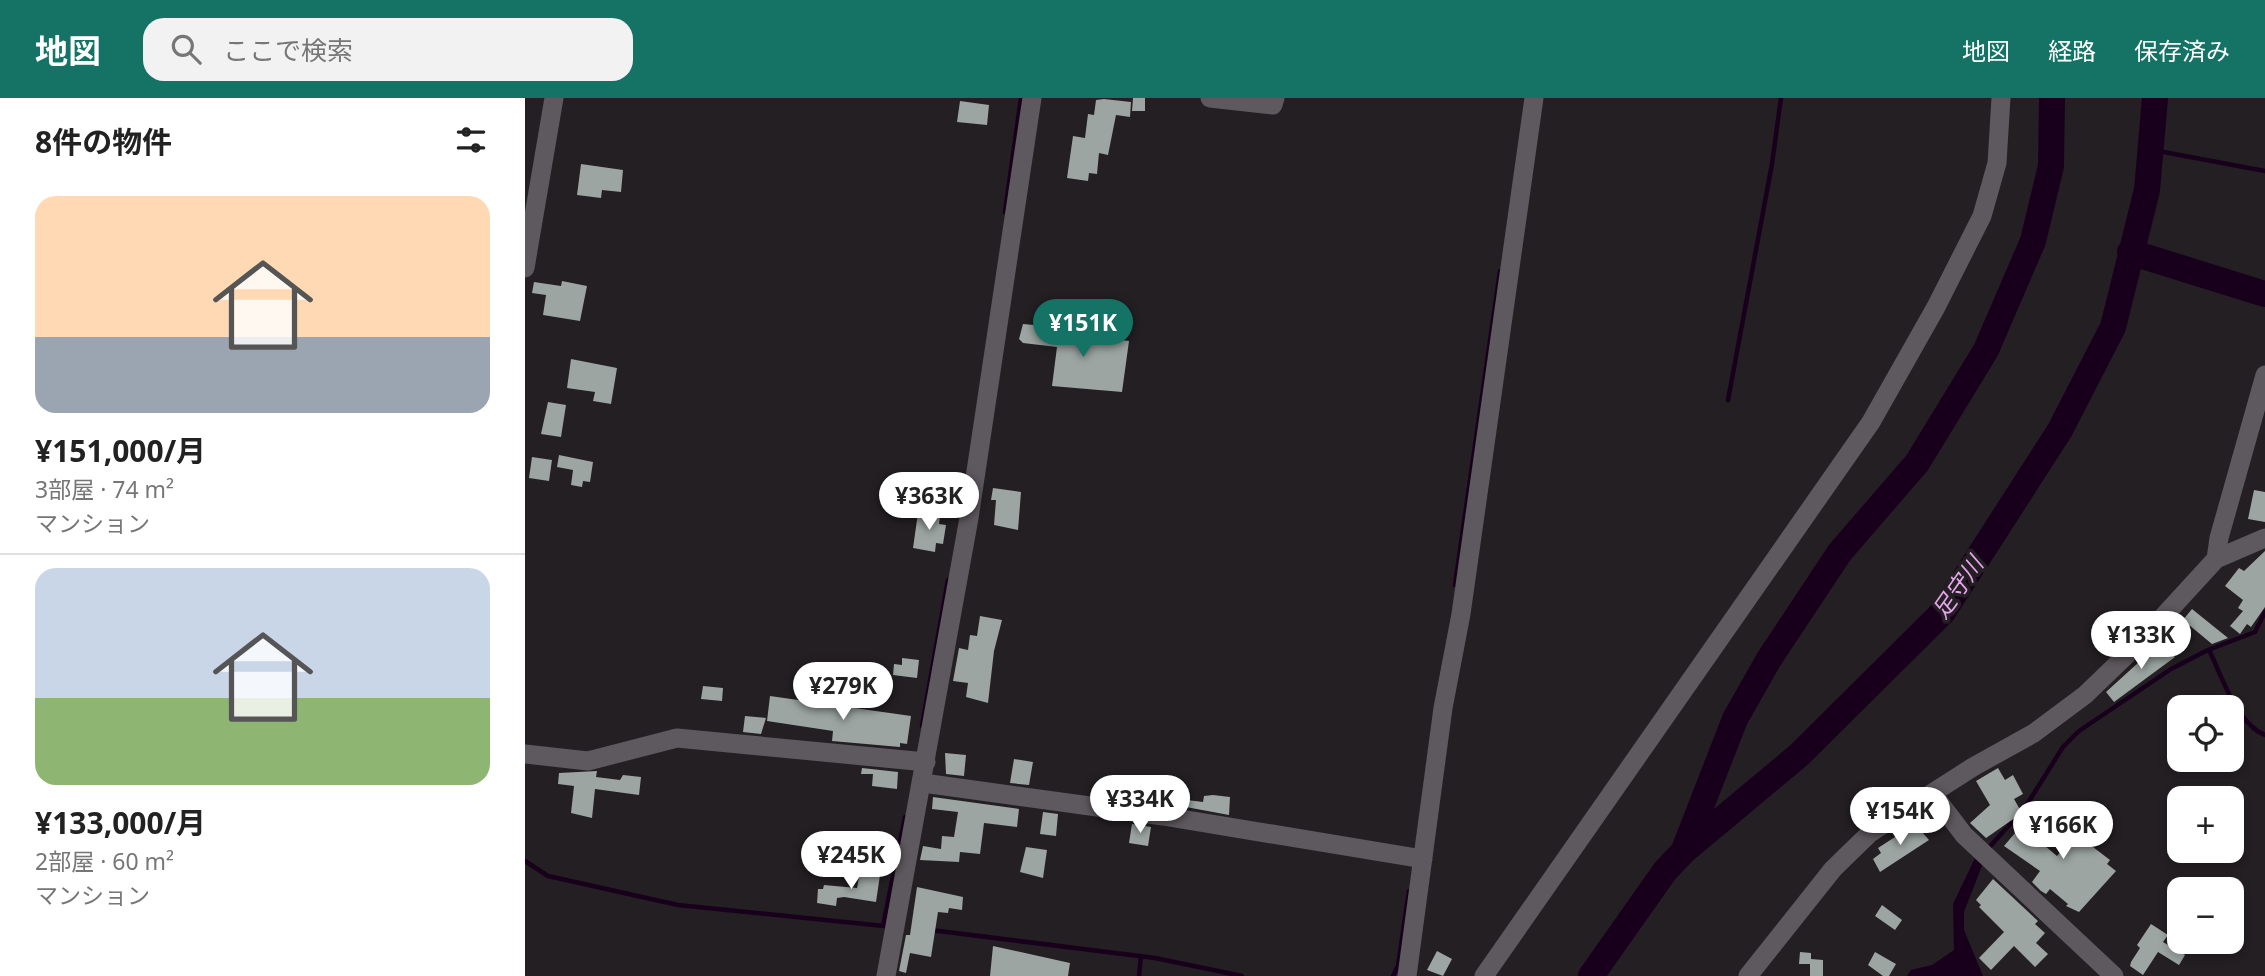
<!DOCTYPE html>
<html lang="ja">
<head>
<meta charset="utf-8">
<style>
	body { margin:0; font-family:"Noto Sans","Noto Sans JP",sans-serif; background:#f2f2f2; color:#222; height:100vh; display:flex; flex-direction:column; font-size:26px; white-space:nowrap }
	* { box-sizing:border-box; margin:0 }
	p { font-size:23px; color:#767676 }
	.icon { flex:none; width:38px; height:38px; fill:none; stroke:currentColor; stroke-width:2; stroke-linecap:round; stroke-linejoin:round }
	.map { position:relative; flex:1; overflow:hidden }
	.details { display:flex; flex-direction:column; background:#fff; width:525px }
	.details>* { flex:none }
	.buttons { position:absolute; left:1642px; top:597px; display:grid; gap:14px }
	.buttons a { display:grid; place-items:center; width:77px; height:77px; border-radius:14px; background:#fff; box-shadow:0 4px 10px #0003; font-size:35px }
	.price { position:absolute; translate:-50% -60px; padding:0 16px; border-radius:24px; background:#fff; color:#222; font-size:23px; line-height:46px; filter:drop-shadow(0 2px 4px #0008) }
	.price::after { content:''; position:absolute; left:50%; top:42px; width:21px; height:16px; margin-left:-10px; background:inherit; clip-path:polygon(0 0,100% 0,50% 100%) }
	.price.selected { background:#147365; color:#fff }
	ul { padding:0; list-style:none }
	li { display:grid; align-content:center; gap:14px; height:371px; padding:0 35px }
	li+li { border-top:2px solid #e0e0e0 }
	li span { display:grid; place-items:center; height:217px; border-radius:21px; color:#555 }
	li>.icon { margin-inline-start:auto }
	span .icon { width:126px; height:126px; fill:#fffc; stroke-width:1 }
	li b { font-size:30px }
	h2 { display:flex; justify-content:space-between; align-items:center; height:84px; padding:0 35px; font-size:30px }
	header { display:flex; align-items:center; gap:42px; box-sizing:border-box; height:98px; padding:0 35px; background:#147365; color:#fff }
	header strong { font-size:33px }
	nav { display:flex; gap:38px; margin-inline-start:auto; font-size:24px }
	.search { width:490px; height:63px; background:#f2f2f2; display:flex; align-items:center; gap:18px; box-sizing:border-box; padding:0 24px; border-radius:21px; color:#767676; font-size:26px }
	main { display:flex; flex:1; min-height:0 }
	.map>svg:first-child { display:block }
</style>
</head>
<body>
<header>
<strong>地図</strong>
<div class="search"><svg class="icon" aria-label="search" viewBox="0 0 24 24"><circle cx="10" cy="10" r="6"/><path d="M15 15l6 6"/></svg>ここで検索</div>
<nav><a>地図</a><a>経路</a><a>保存済み</a></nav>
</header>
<main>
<section class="details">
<h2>8件の物件<svg class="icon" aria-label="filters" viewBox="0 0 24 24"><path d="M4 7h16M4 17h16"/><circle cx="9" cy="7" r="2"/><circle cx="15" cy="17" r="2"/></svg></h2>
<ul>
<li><span style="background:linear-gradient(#ffd9b3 65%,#9aa5b1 0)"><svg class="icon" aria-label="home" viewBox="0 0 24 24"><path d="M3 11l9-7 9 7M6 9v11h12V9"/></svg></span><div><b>¥151,000/月</b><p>3部屋 · 74 m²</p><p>マンション</p></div></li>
<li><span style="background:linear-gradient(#c9d6e8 60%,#8fb573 0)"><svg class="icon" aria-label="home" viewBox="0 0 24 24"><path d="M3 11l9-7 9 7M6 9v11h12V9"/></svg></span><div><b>¥133,000/月</b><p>2部屋 · 60 m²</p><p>マンション</p></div></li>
</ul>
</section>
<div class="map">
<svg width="1740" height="878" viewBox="0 0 1740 878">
	<rect width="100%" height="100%" fill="#231f23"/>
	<path fill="#18001c" d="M1452,756L1458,765L1439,814V832L1458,878H1382L1386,872L1407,867L1429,852L1428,806Z"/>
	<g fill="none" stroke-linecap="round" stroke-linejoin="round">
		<path stroke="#18001c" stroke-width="4.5" d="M1628,52L1740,73
			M480,114L496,0
			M1203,302L1247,66L1256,0
			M930,487L975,173
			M1684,552C1697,578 1711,625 1740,637
			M397,628L423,482
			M1461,753L1501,708L1538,649L1554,633L1646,571L1683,552L1730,534L1740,514
			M0,763L23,778L153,807L359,828
			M358,828L380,719
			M406,832L630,860L717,878
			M614,878L616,858
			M868,878L873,868L884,793"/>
		<path stroke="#18001c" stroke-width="26" d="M1605,154L1740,196
			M1159,752L1210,621L1244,561L1315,454L1392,365L1461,252L1508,143L1526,68L1527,0
			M1066,878L1140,773L1159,753L1274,657L1418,514L1535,332L1588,229L1622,92L1630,0"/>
	</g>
	<path fill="#9ca5a2" d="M608,0H620V13H607Z
		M579,1L606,4L605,19L591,17L583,57L574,55L572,76L564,75L563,83L542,80L548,38L560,40L563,16L569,17L571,2Z
		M435,3L464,7L462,27L432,24Z
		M56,66L98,72L96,94L77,92L76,100L52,97Z
		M37,183L62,188L55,223L18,217L21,197L7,195L9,184L36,188Z
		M498,226L520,228L519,235L542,239L543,235L604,243L597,294L527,288L532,249L498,245L494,241Z
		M46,261L92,270L86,306L68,303L70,294L42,290Z
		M23,304L41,307L36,339L16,336Z
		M34,357L68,364L65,384L58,383L57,389L46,387L48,372L32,369Z
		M7,359L27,362L24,383L4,380Z
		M468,390L496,394L493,432L469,427L471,402H466Z
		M1729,392L1740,394V424L1723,421Z
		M393,415L415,418L414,426L421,427L418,446L411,445L410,454L388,450Z
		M1740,453V509L1726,529L1722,526L1715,536L1705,528L1718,513L1713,510L1718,502L1700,488L1714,470L1719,473Z
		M1667,511L1703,540L1687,546L1658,522Z
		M455,518L477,522L469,553L463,605L441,599L443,585L428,583L434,550L443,552L445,537L452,538Z
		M1636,544L1650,559L1589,604L1581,594Z
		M377,560L394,562L392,580L368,577L369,566L377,567Z
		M178,588L198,590L197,603L176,601Z
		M245,598L386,618L382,646L375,645V649L307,643L308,633L242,623Z
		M220,618L241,620L236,636L218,634Z
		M420,655L441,657L439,678L421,676Z
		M489,661L508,664L504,687L485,685Z
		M337,670L373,674L372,691L347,688L348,676H336Z
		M1473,670L1480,682L1488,677L1498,696L1489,701L1497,715L1461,740L1445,725L1465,707L1451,683Z
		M72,673L71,679L95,682L98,677L116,679L114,697L70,691L67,720L46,715L49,688L33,686L34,675Z
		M619,686L634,689L632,705L616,703Z
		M688,697L705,699L704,717L661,709L662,702L678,704L679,698Z
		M408,699L494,711L492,729L459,725L455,756L435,754L434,764L395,762L398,748L416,751L417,738L429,739L433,714L407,711Z
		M1524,705L1536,714L1513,742L1532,758L1550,737L1547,734L1554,725L1570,739L1564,746L1585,762L1582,766L1591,773L1554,814L1541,808L1543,806L1525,791L1521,796L1516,793L1507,784L1515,773L1479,748L1501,722L1504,729Z
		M518,714L533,716L531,738L515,736Z
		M607,726L626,729L623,748L604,745Z
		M1390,726L1404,742L1355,774L1348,761L1356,755L1353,750Z
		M501,749L522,752L518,780L495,774Z
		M335,774L355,777L351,804L319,799L312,800L311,808L292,805L293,791H298L299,787L332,790Z
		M1468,781L1513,823L1510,826L1520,835L1511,845L1523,856L1510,869L1489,848L1466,872L1454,860L1479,834L1454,809L1456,807L1451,802Z
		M392,789L438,799L437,812L424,810L423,815L413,814L406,859L385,855L381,875L374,873L381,837H385Z
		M1357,807L1377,822L1370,832L1350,818Z
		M1626,826L1643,837L1638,844L1660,857L1654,867L1633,854L1618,877L1605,868L1606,864L1615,850L1612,847Z
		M468,848L545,865L543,878H465Z
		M912,853L927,861L918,878L902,872Z
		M1275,854L1286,855V861L1298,862V878H1285V866H1274Z
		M1350,854L1371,866L1364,878H1358L1343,867Z"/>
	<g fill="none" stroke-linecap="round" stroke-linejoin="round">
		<path stroke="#5e595e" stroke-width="19" d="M685,0L748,7L750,0
			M0,170L29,0
			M1691,461L1694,440L1740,277
			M0,656L63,663L152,640L401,664
			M398,685L638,718L898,761
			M1407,695L1439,737L1589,878
			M361,878L444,420L507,0
			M882,878L918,610L936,516L1009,0
			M959,878L1346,324L1411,209L1457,118L1472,65L1476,0
			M1223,878L1308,771L1345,735L1448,669L1509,635L1560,597L1614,545L1691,461L1740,440"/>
	</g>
	<g text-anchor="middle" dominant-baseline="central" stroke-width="7" stroke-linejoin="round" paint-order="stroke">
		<g font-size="23" font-style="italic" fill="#e7a5ee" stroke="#231f23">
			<text transform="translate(1432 489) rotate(-55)">足守川</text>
		</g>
	</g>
</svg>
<div class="buttons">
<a><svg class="icon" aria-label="locate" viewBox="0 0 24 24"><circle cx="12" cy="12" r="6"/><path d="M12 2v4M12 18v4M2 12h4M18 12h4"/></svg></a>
<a>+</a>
<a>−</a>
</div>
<b class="price selected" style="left:558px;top:261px">¥151K</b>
<b class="price" style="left:404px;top:434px">¥363K</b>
<b class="price" style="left:1616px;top:573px">¥133K</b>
<b class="price" style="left:318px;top:624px">¥279K</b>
<b class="price" style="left:615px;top:737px">¥334K</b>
<b class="price" style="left:1375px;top:749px">¥154K</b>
<b class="price" style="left:1538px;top:763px">¥166K</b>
<b class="price" style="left:326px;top:793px">¥245K</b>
</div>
</main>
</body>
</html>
